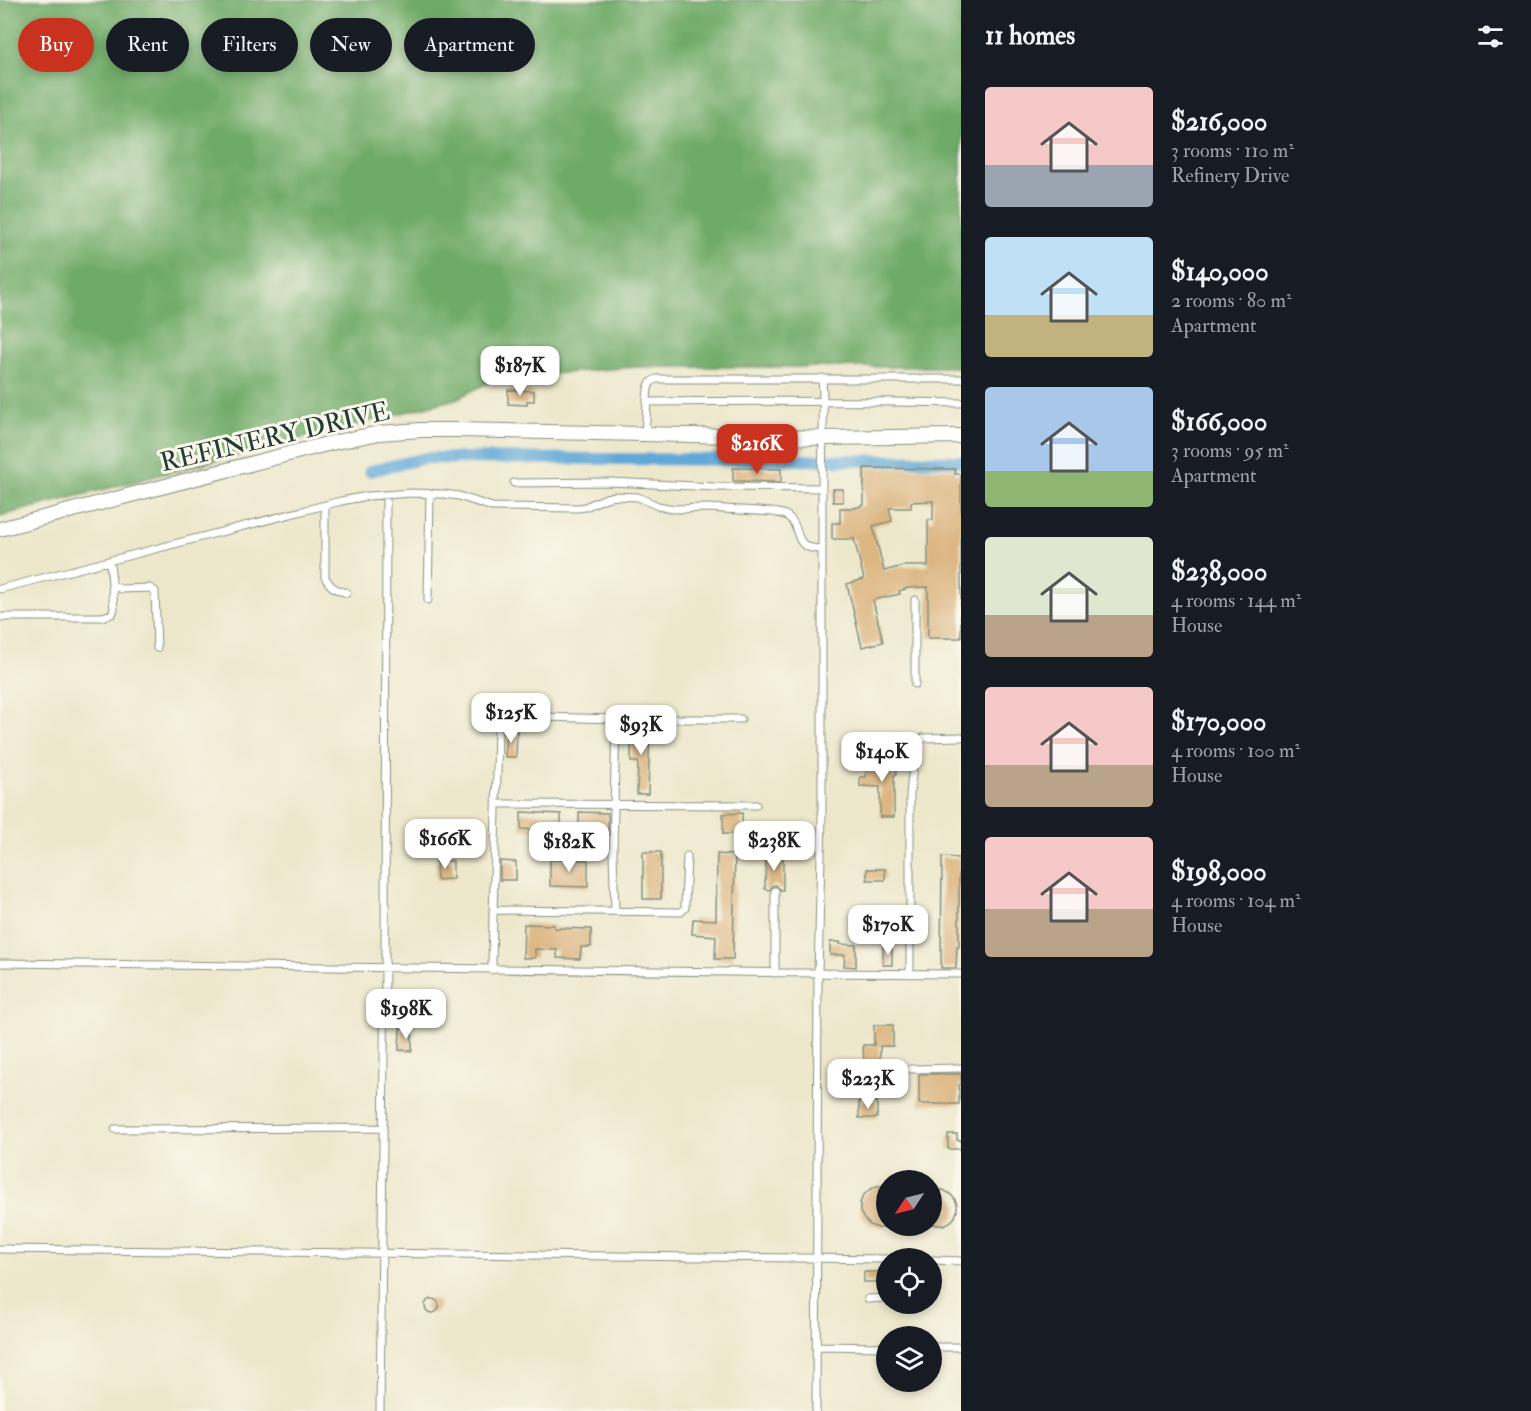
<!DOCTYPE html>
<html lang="en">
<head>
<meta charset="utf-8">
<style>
	body { margin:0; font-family:"IM FELL Double Pica",serif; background:#20242c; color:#f1f3f6; height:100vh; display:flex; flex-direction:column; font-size:22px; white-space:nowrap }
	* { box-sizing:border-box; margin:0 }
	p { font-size:20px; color:#9ea1a6 }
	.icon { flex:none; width:33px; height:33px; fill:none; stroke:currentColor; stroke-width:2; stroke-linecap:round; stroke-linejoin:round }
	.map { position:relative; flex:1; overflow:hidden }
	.drawer { display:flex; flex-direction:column; background:#171b24; width:570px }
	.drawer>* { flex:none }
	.banner { position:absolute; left:18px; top:18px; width:570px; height:54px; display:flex; gap:12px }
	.needle { width:39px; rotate:235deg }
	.tools { position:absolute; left:876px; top:1170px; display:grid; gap:12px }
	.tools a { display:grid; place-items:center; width:66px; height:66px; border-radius:50%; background:#171b24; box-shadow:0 3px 9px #0003; font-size:30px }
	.price { position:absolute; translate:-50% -51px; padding:0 14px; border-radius:12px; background:#fff; color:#222; font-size:20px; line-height:39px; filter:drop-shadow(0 2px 3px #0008) }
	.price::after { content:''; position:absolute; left:50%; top:36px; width:18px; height:14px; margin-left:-9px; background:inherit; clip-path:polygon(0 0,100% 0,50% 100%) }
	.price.on { background:#c8321e; color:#fff }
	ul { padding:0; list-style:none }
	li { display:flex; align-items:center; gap:18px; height:150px; padding:0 24px }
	li span { display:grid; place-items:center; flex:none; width:168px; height:120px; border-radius:6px; color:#555 }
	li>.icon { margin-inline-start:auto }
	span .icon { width:72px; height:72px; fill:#fffc; stroke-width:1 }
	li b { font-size:26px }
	h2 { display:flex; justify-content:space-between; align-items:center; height:72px; padding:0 24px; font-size:26px }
	.chip { padding:0 21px; border-radius:27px; background:#171b24; box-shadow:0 3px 9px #0003; font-size:21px; line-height:54px }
	.chip.on { background:#c8321e; color:#fff }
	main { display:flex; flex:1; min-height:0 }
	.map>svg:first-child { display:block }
</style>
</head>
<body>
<main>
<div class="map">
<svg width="961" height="1411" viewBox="0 0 961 1411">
	<rect width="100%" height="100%" fill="#fbf7ec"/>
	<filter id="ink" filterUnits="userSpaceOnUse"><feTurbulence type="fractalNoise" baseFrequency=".0167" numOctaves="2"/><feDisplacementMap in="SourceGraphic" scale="12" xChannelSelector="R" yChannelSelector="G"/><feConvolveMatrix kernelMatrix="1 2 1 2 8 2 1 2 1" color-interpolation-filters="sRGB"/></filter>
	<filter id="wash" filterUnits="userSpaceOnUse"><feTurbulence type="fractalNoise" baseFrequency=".008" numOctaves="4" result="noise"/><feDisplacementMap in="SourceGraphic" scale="24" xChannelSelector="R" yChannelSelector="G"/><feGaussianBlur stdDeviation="1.35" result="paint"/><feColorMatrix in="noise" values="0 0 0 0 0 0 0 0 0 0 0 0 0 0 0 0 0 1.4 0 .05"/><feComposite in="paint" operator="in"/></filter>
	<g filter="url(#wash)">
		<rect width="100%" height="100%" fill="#ede8cc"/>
		<path fill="#70aa68" stroke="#48744e" stroke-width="1.5" d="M0,0H961V367H633L495,379L456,399L0,516Z"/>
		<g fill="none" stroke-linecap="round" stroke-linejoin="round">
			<path stroke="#60a8d7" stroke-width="12" d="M370,471L425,458L961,461"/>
		</g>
		<g id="blocks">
			<path fill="#ddb783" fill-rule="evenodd" d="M508,390L534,391V401H527V405L508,404Z
				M733,468L781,469V482L733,481Z
				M864,468L955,469V474H961V638H928V587L908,588L899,591L900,594L873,600L883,642L862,647L847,584L864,579L854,539H832V523H840V508H855L864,505ZM933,501V520H928V566H903L884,571L873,526L892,521L889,508H911V502Z
				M833,489H843V502H833Z
				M631,726H650L648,794H637L638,762H631Z
				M506,731H517L516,757H505Z
				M866,760L896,761V775H894V817H880V787L860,786V777H866Z
				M521,812L561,814V831L521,829Z
				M579,812L608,813V832L579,831Z
				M742,813V834H723V814Z
				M643,852H661V899H643Z
				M717,854L735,855L733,959H715L716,936L692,934L693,919L716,920Z
				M766,855L783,856V890H780L776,885L772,886L770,890L765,889Z
				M942,857L959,858V947H957L956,968H941Z
				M550,860H588V887L550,886Z
				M436,861H453V879L437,880Z
				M500,861L516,862V880H500Z
				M867,869H885V880H867Z
				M524,924L554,925V928L591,929V947H581L580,959L557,958V950L535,949V958H523Z
				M830,942H840V944L856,945V967L844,966L845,955H830Z
				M883,946H892V965H883Z
				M874,1025H893V1046H880V1064H864L863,1045H874Z
				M400,1028L412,1029V1051L399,1050Z
				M919,1074H961V1085H959V1104H919Z
				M859,1101H877V1118H859Z
				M948,1134H957V1140H961V1149H948Z
				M877,1186H886V1228H878L870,1225L864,1219L860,1212V1203L863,1196L869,1190Z
				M936,1190H943L949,1193L954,1198L957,1204V1211L955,1217L950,1222L944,1225H937L932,1223V1193Z
				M864,1272H886V1282H864Z
				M425 1306a7 7 0 1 1 14 0a7 7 0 1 1-14 0Z"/>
		</g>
	</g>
	<g filter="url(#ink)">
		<use href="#blocks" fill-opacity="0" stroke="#869280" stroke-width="1.5"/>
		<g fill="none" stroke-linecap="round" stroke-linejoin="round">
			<g stroke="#869280" stroke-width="9">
				<path id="lane" d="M822,378C825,415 822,451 822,488V816L818,973L961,974
					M961,379H657C646,382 648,392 647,402C752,401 856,401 961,403
					M645,435L647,402
					M514,483L611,482L715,487L822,488
					M325,505V577C330,587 336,590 347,593
					M112,585L121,589L150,588L155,591L157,648
					M0,589L341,501L368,496L412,493L444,494L459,496L492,507L578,508L585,507L606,498L615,496L638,497L658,506L674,509L708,508L773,512C777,513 782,513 787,516C804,527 789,549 822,549
					M428,600L430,494
					M915,600V684
					M0,617H102L112,614L114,609L110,561
					M497,804L756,805
					M775,891V973
					M493,910L681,912L685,908V904L687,856
					M615,911L613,854L616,719
					M0,963L818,973L816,1411
					M492,970C493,887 497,804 498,721L505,716L616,719H741
					M910,974V794L915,746L923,738L961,737
					M911,1069L961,1068
					M115,1129L383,1128
					M0,1249L886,1259
					M932,1260L961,1261
					M868,1299L886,1298
					M817,1346L886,1347
					M932,1347H961
					M380,1411L385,968L386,495"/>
			</g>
			<g stroke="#869280" stroke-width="16">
				<path id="street" d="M0,529L327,444L379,433L421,430H455L824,438L961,436"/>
			</g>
			<use href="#lane" stroke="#fff" stroke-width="7"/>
			<use href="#street" stroke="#fff" stroke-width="14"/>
		</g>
	</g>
	<g text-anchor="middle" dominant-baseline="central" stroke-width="6" stroke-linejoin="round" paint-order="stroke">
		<g font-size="26" fill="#1f3d34" stroke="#fbf7ec">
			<text transform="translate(275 437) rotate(-13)">REFINERY DRIVE</text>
		</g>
	</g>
</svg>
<div class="tools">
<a><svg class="needle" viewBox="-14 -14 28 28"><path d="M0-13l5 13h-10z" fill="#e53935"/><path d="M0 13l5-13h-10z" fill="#9ea1a6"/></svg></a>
<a><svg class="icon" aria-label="locate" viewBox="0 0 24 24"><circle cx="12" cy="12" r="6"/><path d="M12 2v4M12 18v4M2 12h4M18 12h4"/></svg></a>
<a><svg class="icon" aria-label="layers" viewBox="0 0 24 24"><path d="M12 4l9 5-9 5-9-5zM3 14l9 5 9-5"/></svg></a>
</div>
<b class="price" style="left:520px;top:397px">$187K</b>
<b class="price on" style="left:757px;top:475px">$216K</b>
<b class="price" style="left:511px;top:744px">$125K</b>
<b class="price" style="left:641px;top:756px">$93K</b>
<b class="price" style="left:882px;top:783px">$140K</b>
<b class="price" style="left:445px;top:870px">$166K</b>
<b class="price" style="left:774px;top:872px">$238K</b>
<b class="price" style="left:569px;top:873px">$182K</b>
<b class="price" style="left:888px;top:956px">$170K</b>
<b class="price" style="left:406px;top:1040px">$198K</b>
<b class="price" style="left:868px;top:1110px">$223K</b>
<div class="banner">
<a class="chip on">Buy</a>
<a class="chip">Rent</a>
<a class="chip">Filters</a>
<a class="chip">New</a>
<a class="chip">Apartment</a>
</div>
</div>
<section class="drawer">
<h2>11 homes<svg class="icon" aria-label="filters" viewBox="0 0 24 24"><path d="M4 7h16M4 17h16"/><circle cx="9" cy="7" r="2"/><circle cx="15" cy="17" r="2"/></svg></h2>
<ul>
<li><span style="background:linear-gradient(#f6c9c9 65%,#9aa5b1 0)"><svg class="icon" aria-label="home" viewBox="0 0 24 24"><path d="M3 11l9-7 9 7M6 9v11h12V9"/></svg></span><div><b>$216,000</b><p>3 rooms · 110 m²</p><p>Refinery Drive</p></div></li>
<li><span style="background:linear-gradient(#bfe0f5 65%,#c2b280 0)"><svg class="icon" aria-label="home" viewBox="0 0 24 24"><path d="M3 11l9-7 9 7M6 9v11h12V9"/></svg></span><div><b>$140,000</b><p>2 rooms · 80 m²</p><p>Apartment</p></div></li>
<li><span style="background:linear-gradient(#a9c7e8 70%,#8fb573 0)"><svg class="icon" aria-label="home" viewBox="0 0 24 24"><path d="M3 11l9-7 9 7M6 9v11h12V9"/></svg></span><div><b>$166,000</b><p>3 rooms · 95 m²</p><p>Apartment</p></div></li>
<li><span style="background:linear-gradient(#dfe7d0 65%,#b9a48a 0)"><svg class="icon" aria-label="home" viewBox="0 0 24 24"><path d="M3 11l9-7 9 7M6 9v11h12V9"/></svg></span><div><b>$238,000</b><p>4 rooms · 144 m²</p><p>House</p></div></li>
<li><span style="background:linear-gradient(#f6c9c9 65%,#b9a48a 0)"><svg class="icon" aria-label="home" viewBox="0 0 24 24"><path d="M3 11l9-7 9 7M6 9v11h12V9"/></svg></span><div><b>$170,000</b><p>4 rooms · 100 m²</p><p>House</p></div></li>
<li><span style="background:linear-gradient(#f6c9c9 60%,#b9a48a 0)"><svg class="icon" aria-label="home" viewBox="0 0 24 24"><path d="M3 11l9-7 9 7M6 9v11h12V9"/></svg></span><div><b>$198,000</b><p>4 rooms · 104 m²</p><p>House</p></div></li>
</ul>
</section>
</main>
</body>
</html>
